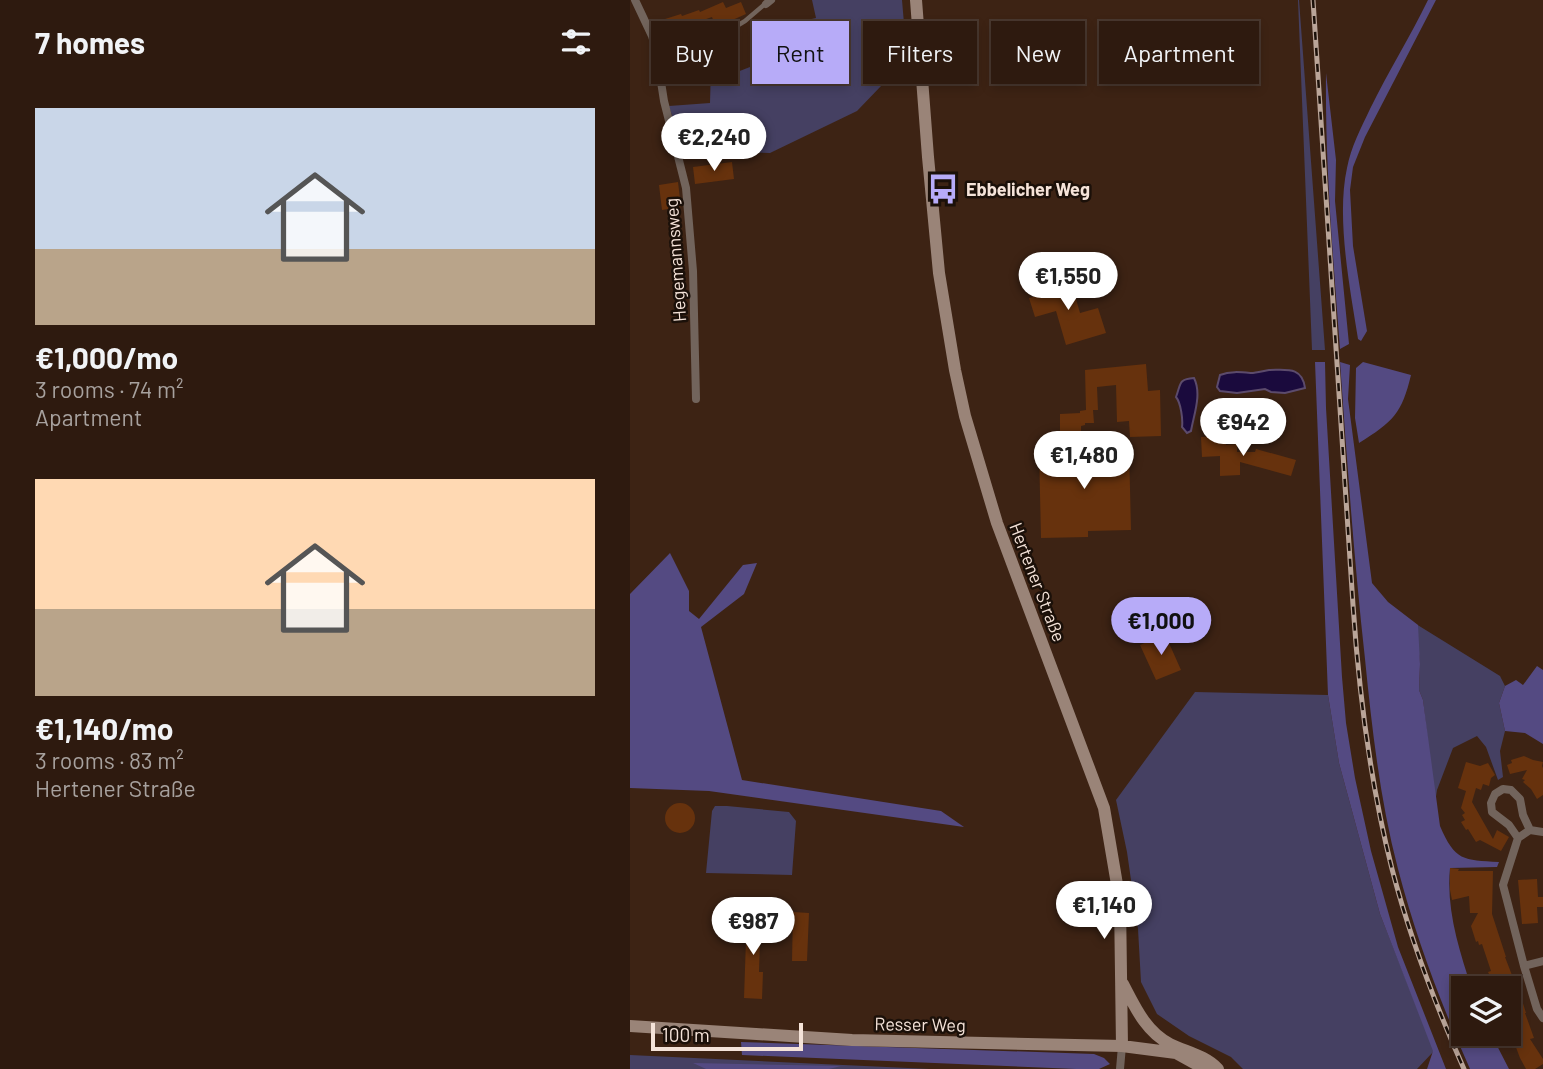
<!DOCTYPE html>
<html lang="en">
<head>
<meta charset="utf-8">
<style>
	body { margin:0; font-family:Barlow,sans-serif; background:#362318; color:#f1f3f6; height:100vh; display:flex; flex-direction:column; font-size:26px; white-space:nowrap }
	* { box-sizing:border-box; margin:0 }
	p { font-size:23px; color:#a7a19e }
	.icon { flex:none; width:38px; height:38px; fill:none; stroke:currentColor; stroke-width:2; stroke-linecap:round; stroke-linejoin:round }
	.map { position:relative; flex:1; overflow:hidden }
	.sheet { display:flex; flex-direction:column; background:#2e1a0f; width:630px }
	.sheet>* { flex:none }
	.hud { position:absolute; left:21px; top:21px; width:665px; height:63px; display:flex; gap:14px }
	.controls { position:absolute; left:821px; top:976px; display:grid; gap:14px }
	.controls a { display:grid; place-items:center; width:70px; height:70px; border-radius:0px; background:#2e1a0f; box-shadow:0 4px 10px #0003,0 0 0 2px #49382f; font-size:35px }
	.scale { position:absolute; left:21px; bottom:18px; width:152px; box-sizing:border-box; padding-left:7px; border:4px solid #f5e3d9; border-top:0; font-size:19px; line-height:24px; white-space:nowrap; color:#f5e3d9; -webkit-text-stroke:5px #1b1009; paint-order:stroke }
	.price { position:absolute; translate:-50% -60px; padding:0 16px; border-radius:24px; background:#fff; color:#222; font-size:23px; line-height:46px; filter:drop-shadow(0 2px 4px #0008) }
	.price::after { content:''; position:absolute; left:50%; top:42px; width:21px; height:16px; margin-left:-10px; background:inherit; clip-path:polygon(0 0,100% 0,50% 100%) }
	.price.active { background:#b7abf8; color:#111 }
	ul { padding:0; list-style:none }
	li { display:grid; align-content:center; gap:14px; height:371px; padding:0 35px }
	li span { display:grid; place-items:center; height:217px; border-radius:0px; color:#555 }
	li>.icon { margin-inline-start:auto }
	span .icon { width:126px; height:126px; fill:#fffc; stroke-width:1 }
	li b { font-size:30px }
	h2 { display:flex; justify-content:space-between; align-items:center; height:84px; padding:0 35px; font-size:30px }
	.pill { padding:0 24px; border-radius:0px; background:#2e1a0f; box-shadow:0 4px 10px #0003,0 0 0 2px #49382f; font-size:24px; line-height:63px }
	.pill.active { background:#b7abf8; color:#111 }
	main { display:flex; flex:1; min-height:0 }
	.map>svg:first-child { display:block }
</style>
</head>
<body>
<main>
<section class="sheet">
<h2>7 homes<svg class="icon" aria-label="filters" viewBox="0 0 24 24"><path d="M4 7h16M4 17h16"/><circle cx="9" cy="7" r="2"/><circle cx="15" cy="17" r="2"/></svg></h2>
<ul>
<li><span style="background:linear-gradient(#c9d6e8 65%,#b9a48a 0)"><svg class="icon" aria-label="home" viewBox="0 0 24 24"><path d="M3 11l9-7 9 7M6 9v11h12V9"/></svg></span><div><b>€1,000/mo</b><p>3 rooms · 74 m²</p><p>Apartment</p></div></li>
<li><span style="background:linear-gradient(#ffd9b3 60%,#b9a48a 0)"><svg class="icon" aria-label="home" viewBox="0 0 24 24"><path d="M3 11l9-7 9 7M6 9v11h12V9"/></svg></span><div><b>€1,140/mo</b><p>3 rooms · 83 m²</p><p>Hertener Straße</p></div></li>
</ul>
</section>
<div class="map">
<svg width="913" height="1069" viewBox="0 0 913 1069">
	<rect width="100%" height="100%" fill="#3d2314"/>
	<path fill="#454062" d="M182,0H272L277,59L227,111L140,153L53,151L39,106L80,103L81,65L102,74L156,53L150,26L186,18Z
		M668,0H669L695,350H682Z
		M786,624L870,676L875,686L869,703L875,731L870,751L873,777L868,780L856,747L847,736L823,748L807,790L805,803L793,700L789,690L790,664Z
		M565,692L698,695L709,763L750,914L804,1051L787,1069H613L601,1057L559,1036L527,1014L511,982L508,929L497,852L486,800Z
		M85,806H97L159,812L166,821L162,875L76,873L82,811Z
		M0,1055L300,1069H0Z"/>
	<path fill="#544a82" d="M798,0H806L735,137L723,167L720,190L723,246L737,331L731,341L728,339C720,288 706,218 717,168C721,147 731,128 740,109C758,72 780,37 798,0Z
		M696,73L706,160L705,201L719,344L710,349C703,257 695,165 696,73Z
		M685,362H695L696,408L712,677L716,723L725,778L741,851L768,947L816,1069H797L803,1051L750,914L709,763L698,695Z
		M710,362L720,365L718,399L742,583L758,602L788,625L790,664L789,690L793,700L810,826C825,861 833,860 869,862L867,867L820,868C816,909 829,950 842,989H833V1034H861L879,1069H840C811,1004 786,938 768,869C750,800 742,729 735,659C724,560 717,461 710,362Z
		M733,362L781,375C772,413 763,422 729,443L725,418L726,368Z
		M40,553L59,591V611L69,619L113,565L127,563L114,594L71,627L112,780L311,811L334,827L79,791L0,788V594Z
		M907,666L913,670V744L895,733L875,731L869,703L875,686L886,680L893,685Z
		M111,1042L464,1054L474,1058L480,1064L469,1069H446L112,1055Z
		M63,1063L211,1066L199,1069H76Z"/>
	<path fill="#1a0a3d" stroke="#5c4b6c" stroke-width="2" d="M639,370C656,370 672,366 675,388L655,393L641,392L635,389L607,393L590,391L587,387L590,375C600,371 610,372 621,373C626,373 633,371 639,370Z
		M564,378C572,394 564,414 561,431L557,433L552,427C553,420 551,403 546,397C551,384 548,379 564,378Z"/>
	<path fill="#67320d" d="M93,2L96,8L111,2L116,14L89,26L86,27L82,17L39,32L35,19L51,14L52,16L69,10L70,12Z
		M102,162L104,179L65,184L63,167Z
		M48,182L51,207L32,210L29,185Z
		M440,278L450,313L468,308L476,333L436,345L426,311L405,317L399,298L415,294L413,286Z
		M516,364L518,391L530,390L531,436L500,437L499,421L487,422L486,385L467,387L468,410H463L464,423H455V425L451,426V432H430V414L450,413V411L456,410L455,370Z
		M596,436V445L607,444V452H625L626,449L666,460L661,476L610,462V475L590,476V456L572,457L571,437Z
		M499,447L501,530L458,531V537L411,538L409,449Z
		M535,634L551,670L526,680L510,645Z
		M894,756L903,760L913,762L912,766L913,768V795L907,799L901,789L893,782L895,780L892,779L897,770L880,774L877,765L882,763L881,760Z
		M836,762L850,766L858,763L865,775L861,778L859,786L853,784L851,790L846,788L842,802L863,839L867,830L879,837L871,851L850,840L846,842L838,829L836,830L831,822L835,820L832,815L835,813L831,808L836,791L828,788Z
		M35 818a15 15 0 1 1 30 0a15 15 0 1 1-30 0Z
		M820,868L829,869L828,871H863L862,914L876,957H875L885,983L877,987L875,983L865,987L858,972L861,971L852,944L849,945L848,941L846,942L841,926L848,913H840L839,896L822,900L820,890Z
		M907,879L908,897H913V907H907L908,923L892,924L888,880Z
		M117,910L131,911L129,972H133L132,999L114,998Z
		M163,912L179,913L177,961H162Z
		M891,997L896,1013H895L904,1038L900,1039L913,1059V1064L905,1069H896L890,1058L884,1042L887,1041L878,1016V1000Z"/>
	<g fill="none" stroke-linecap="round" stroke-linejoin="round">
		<path stroke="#72645c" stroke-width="4.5" d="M27,49L34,44L52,35L100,30L115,21L135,4"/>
		<path stroke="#72645c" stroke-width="8" d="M5,0L22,36L26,50L34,101L56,188L63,271L66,399
			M136,4L141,0
			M900,830L893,815L890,799L881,790L873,789L865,794L861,803L862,812L879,825L888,838L900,830L913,832
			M888,838L873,885L894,966L907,1009L913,1018
			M894,966L913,961
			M490,1069L492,1046"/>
		<path stroke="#9a8478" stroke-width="12" d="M286,0L298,157L309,273L325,370L335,416L367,523L474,808L490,902L492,1046
			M493,984C505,1007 516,1032 540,1044C556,1052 575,1055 588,1069
			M0,1026L222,1040L492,1046L546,1053L575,1069"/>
		<g stroke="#baa599" stroke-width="5">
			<path id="rail" d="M683,0L723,605C729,694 740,782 762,869C780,938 805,1004 834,1069"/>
		</g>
		<use href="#rail" stroke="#1b1009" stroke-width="2.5" stroke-dasharray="8" stroke-linecap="butt"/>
	</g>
	<defs>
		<g id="bus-bare" transform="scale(2.415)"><path d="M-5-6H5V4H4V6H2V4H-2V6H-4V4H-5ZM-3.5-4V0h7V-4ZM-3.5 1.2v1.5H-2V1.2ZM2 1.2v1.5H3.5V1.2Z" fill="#b7abf8" stroke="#1b1009" stroke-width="2.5" paint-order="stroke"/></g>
	</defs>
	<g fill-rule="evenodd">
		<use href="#bus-bare" x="313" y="189"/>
	</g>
	<g text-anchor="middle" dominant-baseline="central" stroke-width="5" stroke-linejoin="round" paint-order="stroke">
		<g font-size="18" font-weight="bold" fill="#f5e3d9" stroke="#1b1009" text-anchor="start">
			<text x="336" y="189">Ebbelicher Weg</text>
		</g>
		<g font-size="18" fill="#f5e3d9" stroke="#1b1009">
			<text transform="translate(45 260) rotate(-94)">Hegemannsweg</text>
			<text transform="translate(408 582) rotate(69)">Hertener Straße</text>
			<text transform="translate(290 1024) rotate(1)">Resser Weg</text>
		</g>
	</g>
</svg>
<div class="controls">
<a><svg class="icon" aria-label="layers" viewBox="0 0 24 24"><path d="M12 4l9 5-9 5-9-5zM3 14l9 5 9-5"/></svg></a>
</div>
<div class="scale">100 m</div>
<b class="price" style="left:84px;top:173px">€2,240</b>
<b class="price" style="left:438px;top:312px">€1,550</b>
<b class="price" style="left:613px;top:458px">€942</b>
<b class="price" style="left:454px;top:491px">€1,480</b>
<b class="price active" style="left:531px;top:657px">€1,000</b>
<b class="price" style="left:474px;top:941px">€1,140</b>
<b class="price" style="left:123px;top:957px">€987</b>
<div class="hud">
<a class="pill">Buy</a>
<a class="pill active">Rent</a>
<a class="pill">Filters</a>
<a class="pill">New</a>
<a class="pill">Apartment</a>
</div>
</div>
</main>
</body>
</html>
